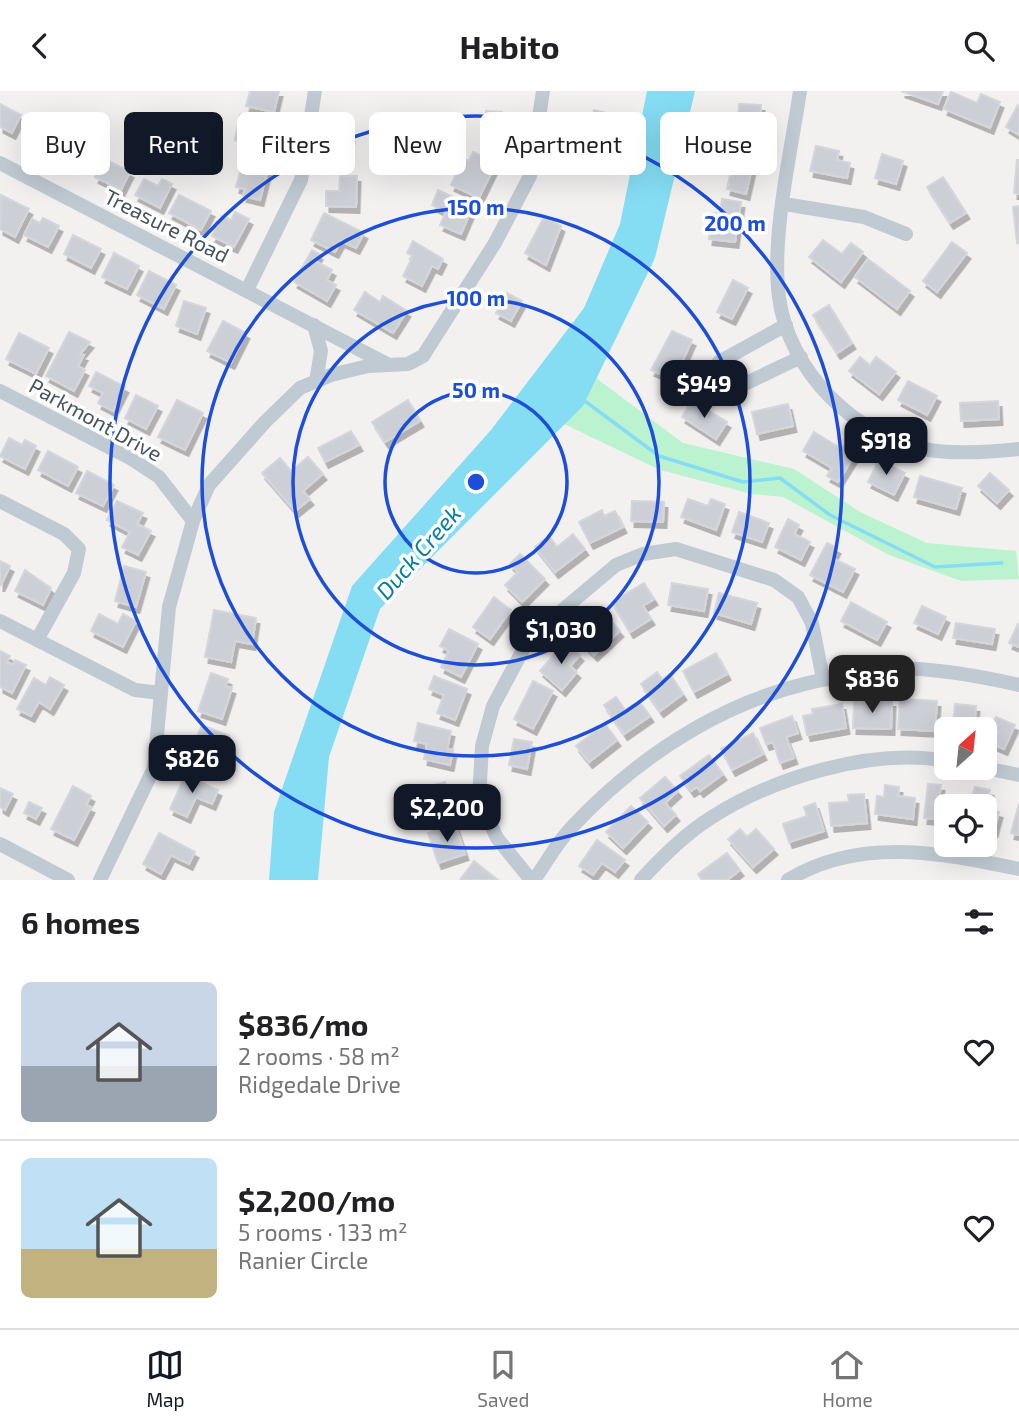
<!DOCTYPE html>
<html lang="en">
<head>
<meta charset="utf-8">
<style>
	body { margin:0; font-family:"Exo 2",sans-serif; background:#f2f2f2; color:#202124; height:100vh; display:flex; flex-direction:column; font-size:26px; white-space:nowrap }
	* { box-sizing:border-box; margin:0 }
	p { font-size:23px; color:#757577 }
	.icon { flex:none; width:38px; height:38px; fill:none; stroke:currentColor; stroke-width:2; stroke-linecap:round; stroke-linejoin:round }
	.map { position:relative; height:789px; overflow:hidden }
	.panel { display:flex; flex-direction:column; background:#fff; flex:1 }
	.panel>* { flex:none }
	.top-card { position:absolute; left:21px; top:21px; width:978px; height:63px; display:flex; gap:14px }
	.needle { width:46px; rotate:27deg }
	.fabs { position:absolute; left:934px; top:626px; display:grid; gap:14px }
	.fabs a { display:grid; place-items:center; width:63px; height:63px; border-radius:10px; background:#fff; box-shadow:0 7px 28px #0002; font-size:35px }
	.price { position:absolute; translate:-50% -60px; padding:0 16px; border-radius:14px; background:#111827; color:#fff; font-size:23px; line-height:46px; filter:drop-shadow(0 2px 4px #0008) }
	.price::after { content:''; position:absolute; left:50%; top:42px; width:21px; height:16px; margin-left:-10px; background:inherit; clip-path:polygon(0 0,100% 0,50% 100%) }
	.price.on { background:#222; color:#fff }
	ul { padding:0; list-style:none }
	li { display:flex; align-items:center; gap:21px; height:175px; padding:0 21px }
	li+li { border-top:2px solid #e0e0e0 }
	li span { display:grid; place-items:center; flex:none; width:196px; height:140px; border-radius:10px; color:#555 }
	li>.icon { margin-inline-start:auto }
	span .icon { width:84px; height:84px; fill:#fffc; stroke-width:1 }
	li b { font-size:30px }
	h2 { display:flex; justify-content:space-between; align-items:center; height:84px; padding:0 21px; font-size:30px }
	.tag { padding:0 24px; border-radius:10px; background:#fff; box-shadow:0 7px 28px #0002; font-size:24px; line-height:63px }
	.tag.on { background:#111827; color:#fff }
	header { display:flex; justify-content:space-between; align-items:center; height:91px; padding:0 21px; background:#fff; font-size:32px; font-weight:700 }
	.menu { display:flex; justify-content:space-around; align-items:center; height:98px; border-top:2px solid #e0e0e0; background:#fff; font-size:19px; color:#757577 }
	.menu a { display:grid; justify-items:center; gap:4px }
	.menu .on { color:#111827 }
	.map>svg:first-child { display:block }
</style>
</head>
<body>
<header><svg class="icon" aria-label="back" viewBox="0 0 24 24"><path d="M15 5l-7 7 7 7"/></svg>Habito<svg class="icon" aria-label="search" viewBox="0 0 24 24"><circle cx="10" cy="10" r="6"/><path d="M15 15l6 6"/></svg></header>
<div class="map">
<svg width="1019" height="789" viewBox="0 0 1019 789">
	<defs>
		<filter id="shadow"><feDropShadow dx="3.5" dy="6" stdDeviation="0" flood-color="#0004"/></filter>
	</defs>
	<rect width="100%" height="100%" fill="#f3f0f0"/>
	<path fill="#bbf3d1" d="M596,287L683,352L794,378L862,422L927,452L1016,460L1019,488L961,490L889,464L783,406L752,403L660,379L564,333L583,315Z"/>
	<path fill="#85ddf4" d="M647,0H695L655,167L583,315L380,518L329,666L318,789H269L274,721L352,495L491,339L584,217L620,133Z"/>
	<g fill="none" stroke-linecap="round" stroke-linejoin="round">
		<path stroke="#85ddf4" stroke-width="3.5" d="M582,308L659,365L743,391L780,387L830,424L935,476L1002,472"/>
	</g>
	<path fill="#cccfd5" stroke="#d4d6dc" stroke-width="2" filter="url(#shadow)" d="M250,0H279L274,21L246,15Z
		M901,0H943L938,13Z
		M951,1L977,12L981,3L1000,11L990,37L944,18Z
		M0,13L21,24L12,42L0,36Z
		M739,13L761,14L759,46L737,45Z
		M1018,14L1019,15V44L1006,36Z
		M594,19L606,22L603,34L591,31Z
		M486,20L502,21L499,53L483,51Z
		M240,24L271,31L266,56L235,49Z
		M37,31L57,41L48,59L29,49Z
		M73,36L87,44L83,50L96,57L88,73L73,65L69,72L57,66Z
		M334,42L351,45L347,64L331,61Z
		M816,55L839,60L837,69L850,72L847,87L810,80Z
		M736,58L755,63L746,103L727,98Z
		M473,61L496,72L479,107L451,94L463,67L469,70Z
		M882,63L903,70L896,93L875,87Z
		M244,67L269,74L260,109L243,105L245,98L236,96Z
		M105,68L130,81L121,99L95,86Z
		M1017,69H1019V103L1014,102Z
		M340,85H357L356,116L326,115V100H339Z
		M943,86L966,122L950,132L927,96Z
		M144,88L158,95L162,88L172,93L160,117L135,104Z
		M438,99L473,115L461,143L440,134L446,121L432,114Z
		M1,104L29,118L15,146L0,138Z
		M179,104L211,120L201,139L169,122Z
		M722,108L741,111L735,151L709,148L712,122L720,123Z
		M1019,115V152H1017L1013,116Z
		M235,121L249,128L234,156L212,145L222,125L231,129Z
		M324,122L364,142L356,157L341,150L335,161L311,149Z
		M544,126L561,135L546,174L525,162Z
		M43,127L59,135L48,156L24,144L32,128L40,132Z
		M73,144L101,158L91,177L64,163Z
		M823,149L842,163L851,152L863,161L841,191L809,166Z
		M413,150L443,168L438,178L432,175L422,195L403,185L413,165L407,162Z
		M952,151L967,162L937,201L923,190Z
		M312,159L319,163L315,170L332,179L327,189L336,194L327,210L294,191Z
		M114,162L139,175L127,198L102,186Z
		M868,168L910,200L897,218L855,186Z
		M149,180L176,194L164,218L137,204Z
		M733,189L748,197L732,228L717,221Z
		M365,201L380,211L383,205L407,220L393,242L354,219Z
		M507,202L522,210L511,230L496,222Z
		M184,210L206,217L197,243L176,235Z
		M829,214L852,252L837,262L813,224Z
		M223,230L246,242L231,272L207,260Z
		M672,240L692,249L674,289L651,279Z
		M69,241L90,251L80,263L84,264L78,275L85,279L74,300L46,285Z
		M19,242L49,257L36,283L6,268Z
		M860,266L870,274L876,266L896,281L879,303L849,280Z
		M96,281L125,296L113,320L98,312L103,302L89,295Z
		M908,290L937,305L927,324L898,309Z
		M136,304L158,315L146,338L125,327Z
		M177,309L203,322L185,359L158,346Z
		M408,309L420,330L385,351L372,331Z
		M692,309L727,331L716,348L682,326Z
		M998,310L999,328L961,330L960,312Z
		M788,313L793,335L757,343L752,321Z
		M351,340L359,354L325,371L318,357Z
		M814,341L842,358L845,353L857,360L838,391L827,385L832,377L803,360Z
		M9,347L22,354L25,349L36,355L25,378L0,365Z
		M48,360L78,376L68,395L38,379Z
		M308,366L323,383L303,400L310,408L295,420L262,382L280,367L291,380Z
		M879,369L905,382L894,404L868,391Z
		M87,380L114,394L103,415L76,402Z
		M990,382L1009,399L997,412L978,395Z
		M920,385L962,397L956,418L914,406Z
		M688,408L708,415L711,408L725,413L716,439L681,426Z
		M117,410L143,422L137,433L151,440L138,464L122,456L130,441L107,429Z
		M632,410L664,411L663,431L631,430Z
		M602,419L604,425L615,420L623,436L590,452L579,431Z
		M739,421L769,432L762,451L732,441Z
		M788,428L799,434L794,443L810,451L801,469L775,456Z
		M573,443L585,458L555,481L535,456L549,445L557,456Z
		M827,452L837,457L832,467L855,478L843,501L810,484Z
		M520,463L545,488L522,511L505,494L518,481L510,473Z
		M0,470L10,475L1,494H0Z
		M124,475L146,481L136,516L115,510Z
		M25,479L51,497L43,514L15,500Z
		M644,492L654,508L643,515L651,528L630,541L612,511Z
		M672,492L708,498L704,520L668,514Z
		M719,502L757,512L751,533L714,522Z
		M494,506L511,519L490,548L473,536Z
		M851,511L887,531L877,549L841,530Z
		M922,515L946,526L938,543L914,532Z
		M214,519L256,527L252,553L235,550L231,571L205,566Z
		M99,523L118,533L123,523L136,530L123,556L91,540Z
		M608,527L620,540L594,564L573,542L587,529L596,538Z
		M956,532L995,538L992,553L953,547Z
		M1018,533L1019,534V556L1009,552Z
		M449,538L478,553L461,586L441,576L449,560L440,555Z
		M565,551L580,564L570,575L577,581L562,599L540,580Z
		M0,560L10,565L7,571L13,574L15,569L26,574L12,602L0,596Z
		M716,562L727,583L694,601L683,580Z
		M657,581L662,588L670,583L683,603L660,620L641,593Z
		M211,582L228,588L225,595L232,597L222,628L198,620Z
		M434,585L467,598L455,629L437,622L444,604L429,598Z
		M50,586L64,594L50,618L39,611L31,625L17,618L34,587L46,594Z
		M533,590L553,600L533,638L514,628Z
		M616,606L625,619L639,610L650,625L624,643L604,614Z
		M900,608L937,610L935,640L898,638Z
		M854,609L892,610L891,638L853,637Z
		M842,613L846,637L807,644L803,625L813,623L812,618Z
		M955,613L976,615L974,637L953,635Z
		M792,625L798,642L786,646L794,667L780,672L773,651L766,653L760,637Z
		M996,626L1015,634L1004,658L992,653L998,640L991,637Z
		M418,632L451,640L447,658L453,659L450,674L424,668L427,653L414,650Z
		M605,633L617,649L589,671L576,655Z
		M202,634L229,645L224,659L213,655L202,682L185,675Z
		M753,642L763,663L732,679L721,658Z
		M514,648L532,651L527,678L509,674Z
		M709,664L723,683L700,700L697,696L691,700L680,685Z
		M185,684L218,699L212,713L196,706L187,726L170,718Z
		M665,686L678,700L665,712L676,724L664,735L640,707Z
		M445,691L452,718L422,726L415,699Z
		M928,693L941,694L939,708L954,709L953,716H947V729L924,727Z
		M885,694L899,696L898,705L915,707L913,728L875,723L877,705L884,706Z
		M73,695L91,705L86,714L91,716L74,749L51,738Z
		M975,696L990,699L985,716H969Z
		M0,697L13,703L5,719L0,716Z
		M864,703L867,732L831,735L829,712L849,711L848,704Z
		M29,711L42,717L36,728L24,722Z
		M815,712L824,740L789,751L783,733L807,725L804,716Z
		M1019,713V744L1011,742Z
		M631,715L648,731L623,757L606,741Z
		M985,717L999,721L994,740L985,737Z
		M455,733L465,763L438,772L428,742Z
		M740,738L747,746L756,738L774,758L753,776L728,748Z
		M159,742L195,761L189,773L171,764L161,783L143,773Z
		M597,749L625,769L615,781L602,772L593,784L579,775Z
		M727,762L740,779L727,789H702L698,783Z
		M474,770L498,789H460Z"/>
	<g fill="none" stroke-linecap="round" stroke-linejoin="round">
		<path stroke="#c0cad3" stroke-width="14" d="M800,0C791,61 771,146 779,206C788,279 856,348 929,359C957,363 991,361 1019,358
			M0,72L387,273
			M784,113L864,126L906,143
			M247,199L301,89L315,0
			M314,234L321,260L316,291
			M786,234L719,271L714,279V288L724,298H734L801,266
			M0,300L130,367L159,386L193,430
			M0,410L64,443L79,458L74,482L37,549
			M0,530L135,599L161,602
			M985,677L1019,684
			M0,753L68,789
			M100,789L154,677L169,516L193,430L209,394L265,331L300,297L331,284L368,275L408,273L423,265L495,152L530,85L543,0
			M531,789L497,747L479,708L482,655L493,615L524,557L553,527L616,474L643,463L676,458L774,489L798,506L812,532L823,588
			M534,789C546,772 557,752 571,737C644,659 738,600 845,585C862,582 881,577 898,577C938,578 980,585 1019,594
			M641,789C661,767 684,744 709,728C772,687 872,656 947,670
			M788,789C859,745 943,762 1019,778"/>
	</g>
	<g fill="none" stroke="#1d4ed8" stroke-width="3.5">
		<circle cx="476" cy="391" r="91"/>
		<circle cx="476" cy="391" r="183"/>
		<circle cx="476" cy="391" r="274"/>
		<circle cx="476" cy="391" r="366"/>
	</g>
	<g text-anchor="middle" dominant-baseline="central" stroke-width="7" stroke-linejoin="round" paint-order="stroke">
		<g font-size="21" fill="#46535f" stroke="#fff">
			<text transform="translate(167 134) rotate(27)">Treasure Road</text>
			<text transform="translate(96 328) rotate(29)">Parkmont Drive</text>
		</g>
		<g font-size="23" font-style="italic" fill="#037f9f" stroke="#fff">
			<text transform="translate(418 461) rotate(-49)">Duck Creek</text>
		</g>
	</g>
	<circle cx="476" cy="391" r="10" fill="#1d4ed8" stroke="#fff" stroke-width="3.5"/>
	<g font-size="21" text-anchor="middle" font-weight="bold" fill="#1d4ed8" stroke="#fff" stroke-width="7" stroke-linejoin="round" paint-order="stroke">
		<text x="476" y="124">150 m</text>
		<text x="735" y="140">200 m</text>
		<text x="476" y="215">100 m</text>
		<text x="476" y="307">50 m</text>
	</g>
</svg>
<div class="fabs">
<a><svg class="needle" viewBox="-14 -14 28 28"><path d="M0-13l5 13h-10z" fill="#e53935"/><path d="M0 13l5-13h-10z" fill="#757577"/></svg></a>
<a><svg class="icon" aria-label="locate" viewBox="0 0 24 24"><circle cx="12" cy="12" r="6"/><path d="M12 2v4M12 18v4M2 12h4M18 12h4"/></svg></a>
</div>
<b class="price" style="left:704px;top:329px">$949</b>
<b class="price" style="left:886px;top:386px">$918</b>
<b class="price" style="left:561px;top:575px">$1,030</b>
<b class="price on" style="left:872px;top:624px">$836</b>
<b class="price" style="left:192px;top:704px">$826</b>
<b class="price" style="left:447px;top:753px">$2,200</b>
<div class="top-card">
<a class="tag">Buy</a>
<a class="tag on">Rent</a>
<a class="tag">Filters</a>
<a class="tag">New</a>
<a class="tag">Apartment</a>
<a class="tag">House</a>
</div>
</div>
<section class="panel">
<h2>6 homes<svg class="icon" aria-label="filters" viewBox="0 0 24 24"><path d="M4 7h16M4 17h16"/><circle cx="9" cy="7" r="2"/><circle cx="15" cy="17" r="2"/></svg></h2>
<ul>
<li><span style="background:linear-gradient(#c9d6e8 60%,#9aa5b1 0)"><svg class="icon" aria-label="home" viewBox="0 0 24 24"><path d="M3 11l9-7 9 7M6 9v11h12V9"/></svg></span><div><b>$836/mo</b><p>2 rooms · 58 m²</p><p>Ridgedale Drive</p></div><svg class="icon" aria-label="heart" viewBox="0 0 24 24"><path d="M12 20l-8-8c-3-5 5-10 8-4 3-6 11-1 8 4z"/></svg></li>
<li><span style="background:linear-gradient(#bfe0f5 65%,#c2b280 0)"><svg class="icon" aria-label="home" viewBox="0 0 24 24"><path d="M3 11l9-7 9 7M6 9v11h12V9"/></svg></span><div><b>$2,200/mo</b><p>5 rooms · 133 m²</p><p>Ranier Circle</p></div><svg class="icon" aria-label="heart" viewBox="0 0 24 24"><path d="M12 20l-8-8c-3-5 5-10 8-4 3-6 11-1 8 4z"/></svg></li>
</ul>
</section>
<nav class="menu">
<a class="on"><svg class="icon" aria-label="map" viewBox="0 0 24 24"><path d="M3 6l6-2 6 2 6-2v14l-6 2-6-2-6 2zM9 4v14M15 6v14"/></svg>Map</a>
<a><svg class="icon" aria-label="saved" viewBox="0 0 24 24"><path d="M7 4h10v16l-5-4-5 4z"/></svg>Saved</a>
<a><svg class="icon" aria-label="home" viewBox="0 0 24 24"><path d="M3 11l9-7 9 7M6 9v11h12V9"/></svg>Home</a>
</nav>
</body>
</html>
